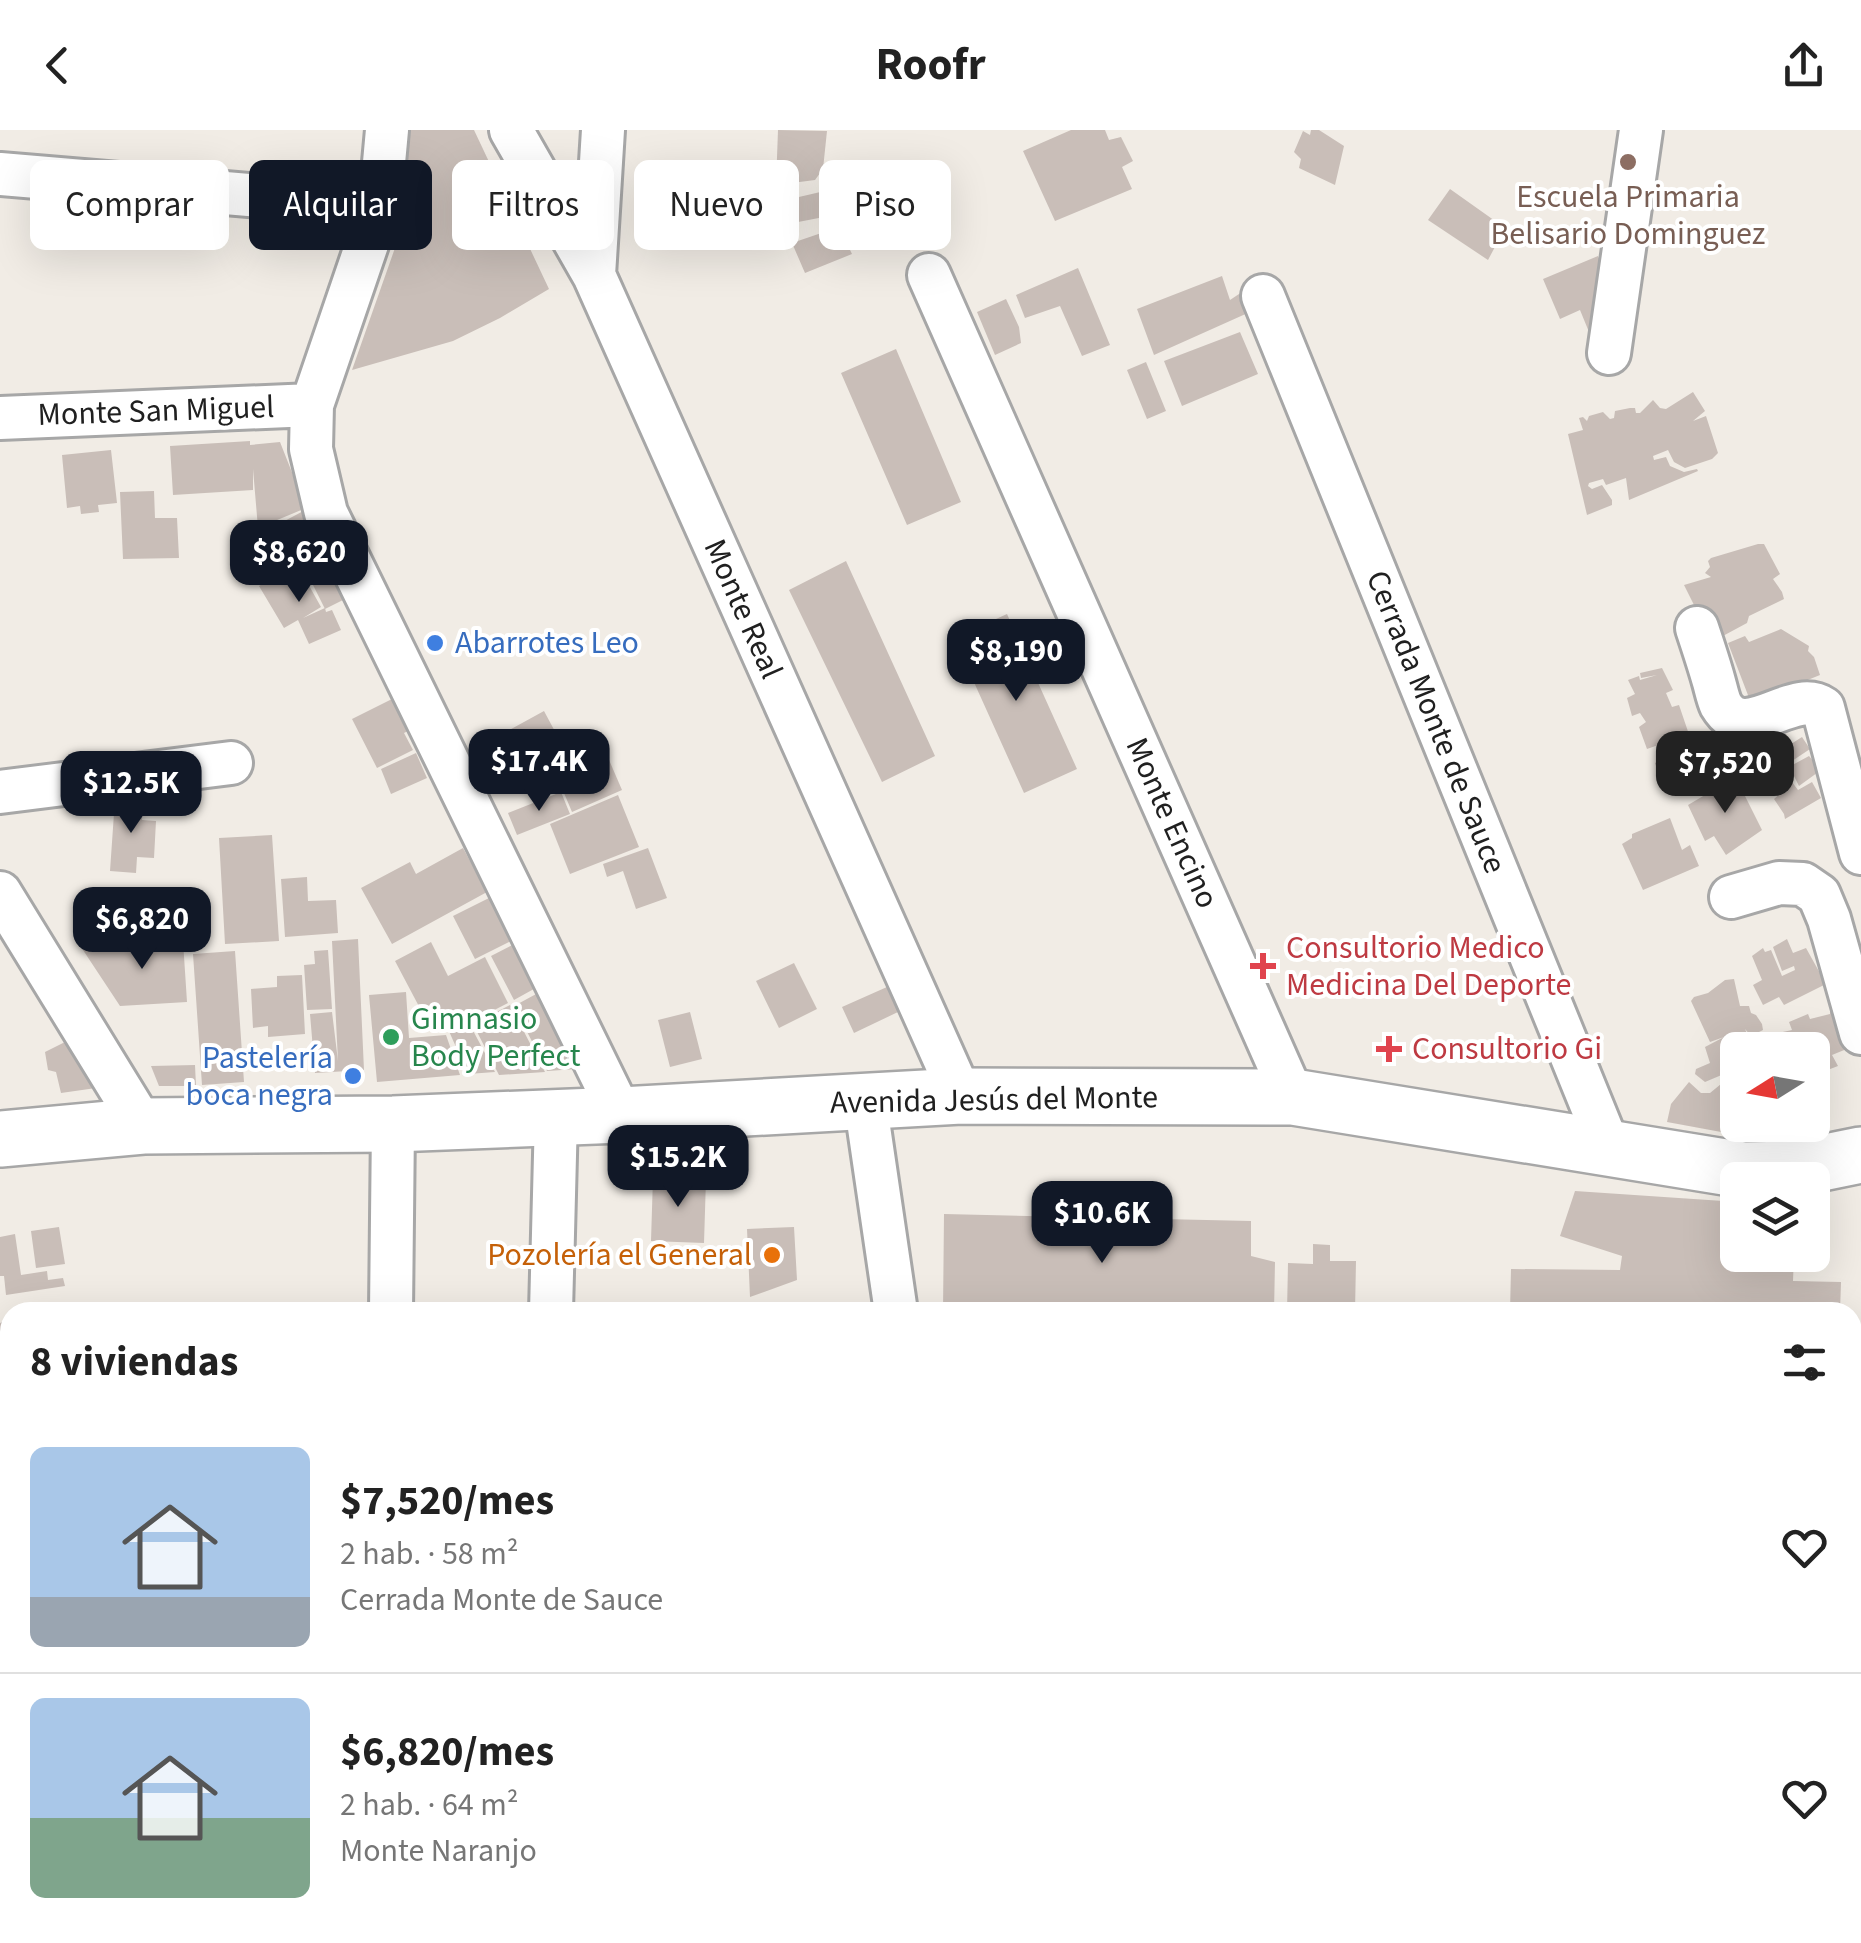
<!DOCTYPE html>
<html lang="es">
<head>
<meta charset="utf-8">
<style>
	body { margin:0; font-family:"Source Sans 3",sans-serif; background:#f2f2f2; color:#222; height:100vh; display:flex; flex-direction:column; font-size:38px; white-space:nowrap }
	* { box-sizing:border-box; margin:0 }
	p { font-size:32px; color:#767676 }
	.icon { flex:none; width:55px; height:55px; fill:none; stroke:currentColor; stroke-width:2; stroke-linecap:round; stroke-linejoin:round }
	.map { position:relative; flex:1; overflow:hidden }
	.details { position:absolute; left:0px; top:1172px; width:1862px; height:642px; display:flex; flex-direction:column; background:#fff; border-radius:30px 30px 0 0; box-shadow:0 10px 40px #0002 }
	.details>* { flex:none }
	.guide { position:absolute; left:30px; top:30px; width:1000px; height:90px; display:flex; gap:20px }
	.needle { width:65px; rotate:259deg }
	.buttons { position:absolute; left:1720px; top:902px; display:grid; gap:20px }
	.buttons a { display:grid; place-items:center; width:110px; height:110px; border-radius:15px; background:#fff; box-shadow:0 10px 40px #0002; font-size:50px }
	.price { position:absolute; translate:-50% -85px; padding:0 22px; border-radius:20px; background:#111827; color:#fff; font-size:32px; line-height:65px; filter:drop-shadow(0 2px 5px #0008) }
	.price::after { content:''; position:absolute; left:50%; top:60px; width:30px; height:22px; margin-left:-15px; background:inherit; clip-path:polygon(0 0,100% 0,50% 100%) }
	.price.current { background:#222; color:#fff }
	ul { padding:0; list-style:none }
	li { display:flex; align-items:center; gap:30px; height:250px; padding:0 30px }
	li+li { border-top:2px solid #e0e0e0 }
	li span { display:grid; place-items:center; flex:none; width:280px; height:200px; border-radius:15px; color:#555 }
	li>.icon { margin-inline-start:auto }
	span .icon { width:120px; height:120px; fill:#fffc; stroke-width:1 }
	li b { font-size:42px }
	h2 { display:flex; justify-content:space-between; align-items:center; height:120px; padding:0 30px; font-size:42px }
	.pill { padding:0 35px; border-radius:15px; background:#fff; box-shadow:0 10px 40px #0002; font-size:35px; line-height:90px }
	.pill.current { background:#111827; color:#fff }
	header { display:flex; justify-content:space-between; align-items:center; height:130px; padding:0 30px; background:#fff; font-size:45px; font-weight:700 }
	.map>svg:first-child { display:block }
</style>
</head>
<body>
<header><svg class="icon" aria-label="back" viewBox="0 0 24 24"><path d="M15 5l-7 7 7 7"/></svg>Roofr<svg class="icon" aria-label="share" viewBox="0 0 24 24"><path d="M12 15V3M7 8l5-5 5 5M5 13v7h14v-7"/></svg></header>
<div class="map">
<svg width="1861" height="1813" viewBox="0 0 1861 1813">
	<rect width="100%" height="100%" fill="#f1ece5"/>
	<path fill="#c9beb8" d="M410,0H474L549,159L500,188L453,211L352,240L402,98Z
		M778,0L827,1L823,39L815,50L776,55Z
		M1071,0H1105L1109,10L1121,7L1133,31L1122,37L1132,59L1055,91L1023,21Z
		M1311,0H1319L1344,16L1335,55L1299,38L1301,29L1294,22L1303,1L1310,5Z
		M859,53L865,79L793,93L786,70Z
		M1450,59L1505,98L1488,130L1428,90Z
		M839,97L852,124L805,143L792,113Z
		M1598,126L1615,166L1604,196L1589,202L1580,180L1560,189L1543,149Z
		M1078,138L1110,215L1082,226L1060,176L1025,188L1016,165Z
		M1222,146L1230,170L1242,162L1250,182L1154,225L1137,179Z
		M1006,169L1019,197L1021,213L995,225L977,182Z
		M1240,202L1258,244L1182,276L1164,231Z
		M896,219L961,372L907,395L841,243Z
		M1146,232L1166,281L1147,289L1127,240Z
		M1693,262L1705,281L1693,291L1706,286L1718,323L1712,329L1685,338L1674,332L1668,320L1653,326L1654,330L1666,327L1670,336L1684,342L1697,339L1698,341L1629,370L1626,348L1606,355L1603,349L1589,353L1588,356L1592,359L1602,355L1612,370V375L1587,385L1568,304L1583,300L1579,288L1583,287L1587,291L1589,286L1603,282L1610,289L1614,288L1615,281L1630,278H1635L1636,283H1640L1653,270L1660,278L1666,279Z
		M250,311V315L280,312L306,378L258,398L253,339V360L173,365L170,316Z
		M111,320L117,373L98,375L99,382L81,384L80,376L67,378L62,325Z
		M154,361L155,388H177L179,428L123,429L120,362Z
		M309,378L328,417L275,443L267,424L287,414L277,395Z
		M1758,414H1764L1780,444L1773,449L1782,462L1784,469L1749,486L1747,493L1721,507L1700,487L1684,455L1711,447L1705,443L1710,437L1708,431L1711,428Z
		M846,431L935,626L882,652L789,460Z
		M297,434L321,477L303,488L325,478L326,482L332,480L341,500L309,514L298,490L284,498L259,456Z
		M335,441L349,467L325,479L312,453Z
		M1007,484L1077,639L1024,663L954,508Z
		M1781,499L1809,516L1808,521L1814,527L1820,545L1751,573L1728,513L1745,506L1749,512Z
		M1662,538L1673,560L1666,563L1672,577L1679,575L1697,628L1658,642L1655,633L1669,625L1664,613L1647,619L1639,597L1646,592L1640,583L1632,586L1627,568L1635,564L1628,550L1639,546L1640,550L1657,545L1641,548L1640,543Z
		M392,569L408,601L404,603L413,620L377,638L352,589Z
		M544,581L566,622L500,657L478,617Z
		M1802,607L1810,619L1786,635L1782,632L1772,639L1774,642L1783,637L1785,639L1809,626L1821,640L1799,656L1793,644L1789,648L1798,660L1812,652L1821,668L1785,689L1784,684L1774,669L1783,661L1780,660L1772,665L1761,654L1764,639L1755,624L1775,613L1780,621Z
		M600,609L622,660L572,682L564,663L590,652L576,619Z
		M416,623L427,648L391,664L381,639Z
		M1723,644L1733,662L1740,656L1762,700L1726,725L1714,706L1705,711L1688,675L1710,662L1705,656Z
		M561,662L570,684L517,705L508,683Z
		M618,665L639,717L570,744L550,694Z
		M115,669L143,671L142,690L156,691L154,728L137,727L136,743L110,741Z
		M1670,688L1682,720L1690,715L1699,736L1643,760L1622,714L1632,708V704Z
		M272,705L279,811L225,814L219,708Z
		M463,718L487,762L392,814L361,758L410,732L416,744Z
		M648,718L667,768L636,779L623,741L607,747L603,734Z
		M307,747L308,771L336,770L338,803L285,807L281,749Z
		M493,766L515,809L475,829L453,786Z
		M358,809L364,940L315,943L310,884L332,882L338,931L332,811Z
		M1787,809L1793,823L1806,818L1826,854L1784,875L1779,867L1763,875L1753,855L1762,850L1752,826L1763,818L1765,822L1771,820L1782,846L1795,840L1794,836L1782,841L1773,817Z
		M183,811L187,872L120,876L81,817Z
		M431,812L448,846L485,827L508,873L469,893L495,942L468,944L448,899L432,901L395,831Z
		M518,812L541,855L514,870L491,826Z
		M328,820L332,879L307,880L304,835L315,834L314,821Z
		M235,821L244,952L202,955L193,824Z
		M794,833L817,879L779,898L756,851Z
		M302,845L305,904L268,907V896L253,898L251,859L277,857V846Z
		M1734,849L1740,876H1749L1751,883L1756,885L1762,894L1763,900L1751,906L1745,899L1753,917L1760,916L1762,919L1738,920V954L1731,941L1705,952L1695,944L1696,939L1710,933L1705,917L1724,907L1710,912L1691,871L1694,867L1708,863L1725,850Z
		M887,857L898,882L854,903L842,877Z
		M406,862L409,908L446,905L460,945L377,952L369,865Z
		M538,863L577,939L547,941L514,876Z
		M510,875L545,942L499,945L473,894Z
		M1836,876L1854,916L1832,925L1838,936L1812,946V920H1780L1773,904L1792,900L1789,892L1808,884L1810,889L1830,884V878Z
		M690,882L702,929L670,937L658,890Z
		M73,908L103,957L61,963L56,942L48,940L45,922Z
		M195,935L196,956H159L151,936Z
		M1689,952L1701,963H1710L1721,954L1729,953L1733,967L1738,968V995H1777L1778,999L1746,1004H1732L1667,992L1671,974Z
		M653,1047L706,1049L704,1113L651,1111Z
		M1575,1061L1738,1072V1125H1794L1793,1151L1841,1152L1840,1182H1510L1511,1139L1620,1140L1622,1126L1560,1106Z
		M1812,1077L1830,1078L1829,1126L1812,1125Z
		M944,1084L1251,1091V1126L1275,1132L1274,1182H943Z
		M59,1097L65,1134L36,1138L31,1101Z
		M794,1097L797,1150L750,1167L747,1099Z
		M15,1104L21,1145L47,1141L48,1150L63,1148L65,1156L6,1165L4,1146H0V1107Z
		M1313,1114L1330,1115V1131H1356L1355,1182H1287L1288,1133L1313,1134Z
		M10,1189V1223L0,1228V1193Z
		M894,1805H919V1813H893Z
		M1300,1805H1329L1331,1812L1303,1813Z"/>
	<g fill="none" stroke-linecap="round" stroke-linejoin="round">
		<g stroke="#a7a7a7" stroke-width="48">
			<path id="minor" d="M387,0L380,76L312,275L311,319L326,383L621,985
				M511,0L594,145L961,966
				M0,44L380,76
				M594,145L603,0
				M929,145L1293,967
				M1263,166L1609,1018
				M1609,223L1641,0
				M0,288L312,275
				M1697,498C1703,516 1709,534 1714,552C1716,559 1718,569 1721,575C1745,616 1792,557 1823,578L1861,723
				M0,662L231,633
				M0,763L143,996
				M1731,767L1779,753L1803,754L1819,765L1829,789L1861,903
				M865,970L896,1182
				M391,1182L393,994
				M551,1182L556,986
				M0,1713L10,1725
				M103,1805L112,1813
				M347,1805V1813
				M966,1805V1813
				M1110,1805V1813
				M548,1813V1805
				M738,1813L739,1805
				M1277,1813L1278,1805"/>
		</g>
		<g stroke="#a7a7a7" stroke-width="60">
			<path id="tertiary" d="M0,1009L143,996L393,994L621,985L961,966L1293,967L1743,1040L1792,1039L1861,1025"/>
		</g>
		<use href="#minor" stroke="#fff" stroke-width="42"/>
		<use href="#tertiary" stroke="#fff" stroke-width="55"/>
	</g>
	<circle fill="#8d6e63" stroke="#fff" stroke-width="4" cx="1628" cy="32" r="10"/>
	<g fill="#3f7fe0" stroke="#fff" stroke-width="4">
		<circle cx="435" cy="513" r="10"/>
		<circle cx="353" cy="946" r="10"/>
	</g>
	<g fill="#e0444e" stroke="#fff" stroke-width="4">
		<path d="M1258 821h10v10h10v10h-10v10h-10v-10h-10v-10h10z"/>
		<path d="M1384 904h10v10h10v10h-10v10h-10v-10h-10v-10h10z"/>
	</g>
	<circle fill="#2e9e5b" stroke="#fff" stroke-width="4" cx="391" cy="907" r="10"/>
	<circle fill="#e8710a" stroke="#fff" stroke-width="4" cx="772" cy="1125" r="10"/>
	<g text-anchor="middle" dominant-baseline="central" stroke-width="8" stroke-linejoin="round" paint-order="stroke">
		<g font-size="32" fill="#785e54" stroke="#fff">
			<text x="1628" y="67">Escuela Primaria<tspan x="1628" dy="37">Belisario Dominguez</tspan></text>
		</g>
		<g font-size="32" fill="#202020" stroke="#fff">
			<text transform="translate(156 281) rotate(-2)">Monte San Miguel</text>
			<text transform="translate(743 479) rotate(66)">Monte Real</text>
			<text transform="translate(1436 592) rotate(68)">Cerrada Monte de Sauce</text>
			<text transform="translate(1172 693) rotate(66)">Monte Encino</text>
			<text transform="translate(994 970) rotate(-1)">Avenida Jesús del Monte</text>
		</g>
		<g font-size="32" fill="#366cbe" stroke="#fff" text-anchor="start">
			<text x="455" y="513">Abarrotes Leo</text>
			<text x="333" y="928" text-anchor="end">Pastelería<tspan x="333" dy="37">boca negra</tspan></text>
		</g>
		<g font-size="32" fill="#be3a42" stroke="#fff" text-anchor="start">
			<text x="1286" y="818">Consultorio Medico<tspan x="1286" dy="37">Medicina Del Deporte</tspan></text>
			<text x="1412" y="919">Consultorio Gi</text>
		</g>
		<g font-size="32" fill="#27864d" stroke="#fff" text-anchor="start">
			<text x="411" y="889">Gimnasio<tspan x="411" dy="37">Body Perfect</tspan></text>
		</g>
		<g font-size="32" fill="#c56008" stroke="#fff" text-anchor="end">
			<text x="752" y="1125">Pozolería el General</text>
		</g>
	</g>
</svg>
<div class="buttons">
<a><svg class="needle" viewBox="-14 -14 28 28"><path d="M0-13l5 13h-10z" fill="#e53935"/><path d="M0 13l5-13h-10z" fill="#767676"/></svg></a>
<a><svg class="icon" aria-label="layers" viewBox="0 0 24 24"><path d="M12 4l9 5-9 5-9-5zM3 14l9 5 9-5"/></svg></a>
</div>
<b class="price" style="left:299px;top:475px">$8,620</b>
<b class="price" style="left:1016px;top:574px">$8,190</b>
<b class="price" style="left:539px;top:684px">$17.4K</b>
<b class="price current" style="left:1725px;top:686px">$7,520</b>
<b class="price" style="left:131px;top:706px">$12.5K</b>
<b class="price" style="left:142px;top:842px">$6,820</b>
<b class="price" style="left:678px;top:1080px">$15.2K</b>
<b class="price" style="left:1102px;top:1136px">$10.6K</b>
<div class="guide">
<a class="pill">Comprar</a>
<a class="pill current">Alquilar</a>
<a class="pill">Filtros</a>
<a class="pill">Nuevo</a>
<a class="pill">Piso</a>
</div>
<section class="details">
<h2>8 viviendas<svg class="icon" aria-label="filters" viewBox="0 0 24 24"><path d="M4 7h16M4 17h16"/><circle cx="9" cy="7" r="2"/><circle cx="15" cy="17" r="2"/></svg></h2>
<ul>
<li><span style="background:linear-gradient(#a9c7e8 75%,#9aa5b1 0)"><svg class="icon" aria-label="home" viewBox="0 0 24 24"><path d="M3 11l9-7 9 7M6 9v11h12V9"/></svg></span><div><b>$7,520/mes</b><p>2 hab. · 58 m²</p><p>Cerrada Monte de Sauce</p></div><svg class="icon" aria-label="heart" viewBox="0 0 24 24"><path d="M12 20l-8-8c-3-5 5-10 8-4 3-6 11-1 8 4z"/></svg></li>
<li><span style="background:linear-gradient(#a9c7e8 60%,#7fa58c 0)"><svg class="icon" aria-label="home" viewBox="0 0 24 24"><path d="M3 11l9-7 9 7M6 9v11h12V9"/></svg></span><div><b>$6,820/mes</b><p>2 hab. · 64 m²</p><p>Monte Naranjo</p></div><svg class="icon" aria-label="heart" viewBox="0 0 24 24"><path d="M12 20l-8-8c-3-5 5-10 8-4 3-6 11-1 8 4z"/></svg></li>
</ul>
</section>
</div>
</body>
</html>
